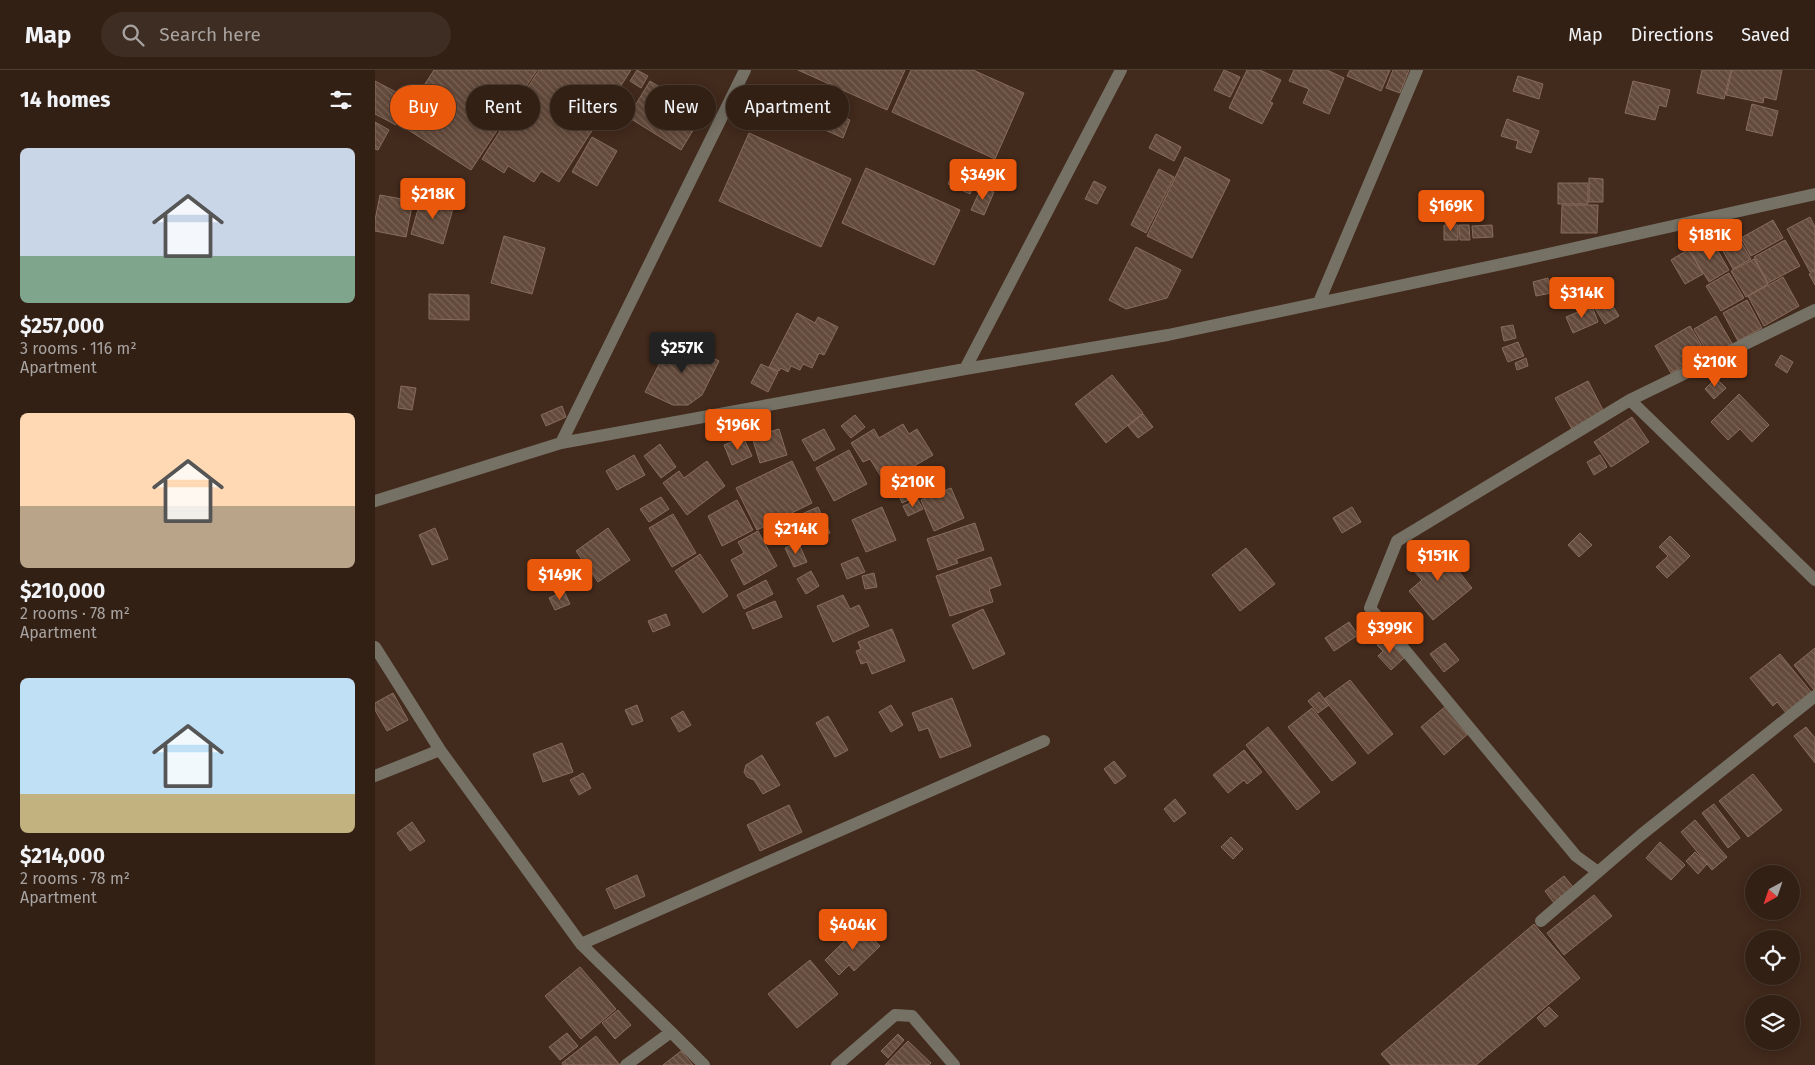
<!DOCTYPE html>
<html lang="en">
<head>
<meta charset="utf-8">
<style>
	body { margin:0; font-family:"Fira Sans",sans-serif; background:#3d2d22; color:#f1f3f6; height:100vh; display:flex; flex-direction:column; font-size:19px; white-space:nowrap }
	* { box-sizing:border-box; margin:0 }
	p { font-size:16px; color:#a8a3a0 }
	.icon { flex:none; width:28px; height:28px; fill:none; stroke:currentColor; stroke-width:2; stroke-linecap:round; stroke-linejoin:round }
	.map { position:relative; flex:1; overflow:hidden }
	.side { display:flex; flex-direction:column; background:#322015; width:375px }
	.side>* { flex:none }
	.hud { position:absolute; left:15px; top:15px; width:475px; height:45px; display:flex; gap:10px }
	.needle { width:32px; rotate:220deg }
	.tools { position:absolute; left:1370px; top:795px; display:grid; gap:10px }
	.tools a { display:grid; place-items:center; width:55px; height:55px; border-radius:50%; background:#322015; box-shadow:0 2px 12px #0003,0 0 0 1px #4d3e34; font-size:25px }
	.price { position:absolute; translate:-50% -42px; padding:0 11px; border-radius:5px; background:#ea580c; color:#fff; font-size:16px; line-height:32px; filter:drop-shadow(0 1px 2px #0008) }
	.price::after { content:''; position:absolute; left:50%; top:30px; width:15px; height:11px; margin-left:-8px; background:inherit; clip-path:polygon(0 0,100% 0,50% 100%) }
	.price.active { background:#222; color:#fff }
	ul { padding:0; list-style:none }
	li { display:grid; align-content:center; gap:10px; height:265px; padding:0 20px }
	li span { display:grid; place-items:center; height:155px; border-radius:8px; color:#555 }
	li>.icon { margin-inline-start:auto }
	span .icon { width:90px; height:90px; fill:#fffc; stroke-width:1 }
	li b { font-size:21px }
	h2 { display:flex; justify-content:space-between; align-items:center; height:60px; padding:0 20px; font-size:21px }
	.tag { padding:0 18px; border-radius:22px; background:#322015; box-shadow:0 2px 12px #0003,0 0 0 1px #4d3e34; font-size:18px; line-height:45px }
	.tag.active { background:#ea580c; color:#fff }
	header { display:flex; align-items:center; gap:30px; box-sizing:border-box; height:70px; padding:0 25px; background:#322015; border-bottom:1px solid #4d3e34 }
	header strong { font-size:24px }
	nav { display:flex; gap:28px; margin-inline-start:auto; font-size:18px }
	.search { width:350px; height:45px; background:#3d2d22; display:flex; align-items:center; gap:12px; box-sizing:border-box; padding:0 18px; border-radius:28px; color:#a8a3a0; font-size:19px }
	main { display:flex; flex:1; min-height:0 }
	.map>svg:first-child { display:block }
</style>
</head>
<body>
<header>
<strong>Map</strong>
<div class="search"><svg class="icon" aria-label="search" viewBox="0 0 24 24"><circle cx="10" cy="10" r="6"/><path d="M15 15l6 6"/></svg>Search here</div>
<nav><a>Map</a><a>Directions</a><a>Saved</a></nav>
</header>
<main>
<section class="side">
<h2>14 homes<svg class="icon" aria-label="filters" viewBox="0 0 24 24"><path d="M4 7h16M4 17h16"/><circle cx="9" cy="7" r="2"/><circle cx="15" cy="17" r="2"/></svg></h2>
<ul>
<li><span style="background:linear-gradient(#c9d6e8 70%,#7fa58c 0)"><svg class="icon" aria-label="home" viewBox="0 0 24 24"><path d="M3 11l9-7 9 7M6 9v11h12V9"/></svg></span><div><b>$257,000</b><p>3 rooms · 116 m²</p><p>Apartment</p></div></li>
<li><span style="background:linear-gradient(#ffd9b3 60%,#b9a48a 0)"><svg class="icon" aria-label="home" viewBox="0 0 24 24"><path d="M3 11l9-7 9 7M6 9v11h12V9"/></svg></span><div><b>$210,000</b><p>2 rooms · 78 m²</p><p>Apartment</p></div></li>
<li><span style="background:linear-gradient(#bfe0f5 75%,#c2b280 0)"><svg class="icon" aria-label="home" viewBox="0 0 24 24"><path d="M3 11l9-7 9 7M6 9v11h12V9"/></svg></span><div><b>$214,000</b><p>2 rooms · 78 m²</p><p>Apartment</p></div></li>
</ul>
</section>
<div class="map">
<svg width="1440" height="995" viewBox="0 0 1440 995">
	<defs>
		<pattern id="building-back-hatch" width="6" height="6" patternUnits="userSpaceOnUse" patternTransform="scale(1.25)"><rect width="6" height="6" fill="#634a3b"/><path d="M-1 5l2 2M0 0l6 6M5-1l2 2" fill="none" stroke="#796356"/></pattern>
	</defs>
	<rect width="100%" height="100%" fill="#422a1c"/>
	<path fill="url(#building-back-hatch)" stroke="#886c5c" d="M59,0H162L96,100L24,54Z
		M164,0H256L184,112L166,101L159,112L133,96L129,103L107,89Z
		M262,0L273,6L266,18L255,11Z
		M423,0H530L512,40Z
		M536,0H598L649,23L620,89L517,42Z
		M849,0L865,7L855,27L839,20Z
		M872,0H885L906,10L895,32L898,33L887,54L854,38Z
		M919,0H952L969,8L954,44L928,33L934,19L914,11Z
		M975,0H1015L1006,21L972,6Z
		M1018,0H1034L1025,23L1011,18Z
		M1327,0H1356L1349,29L1322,23Z
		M1357,0H1407L1401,30L1389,27L1388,33L1351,25Z
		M1143,6L1168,14L1164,29L1138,21Z
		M0,11L34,29L21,55L0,44Z
		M275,11L328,44L306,80L253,47Z
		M1258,11L1295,20L1291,37L1284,35L1280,50L1250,43Z
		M438,33L475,50L468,68L430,51Z
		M1377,34L1403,41L1397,66L1371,60Z
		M1132,49L1164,61L1156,83L1141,78L1143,71L1126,66Z
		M0,52L14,60L3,80L0,79Z
		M374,63L476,109L446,177L344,131Z
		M781,64L806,77L799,91L774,78Z
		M217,67L242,81L222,116L197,102Z
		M810,87L855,110L817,188L772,166Z
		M491,98L585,140L559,195L467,153Z
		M580,98L602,108L595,124L573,114Z
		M784,99L799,107L771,163L756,155Z
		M1214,108L1228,109V132H1214Z
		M719,111L731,117L722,134L710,129Z
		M1183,113H1213V134H1183Z
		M607,116L619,122L609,145L596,140Z
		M5,125L38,131L31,167L0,161V150Z
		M47,125L79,135L68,174L36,164Z
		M1187,135H1223L1222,163H1186Z
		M1435,147L1440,157V199L1435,202L1412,159Z
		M1398,150L1408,168L1376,186L1366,168Z
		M1069,155H1083V170H1069Z
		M1084,155H1094L1095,170H1085Z
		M1117,155L1118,167L1098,168L1097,156Z
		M1360,162L1376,189L1358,199L1343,172Z
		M129,166L170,178L157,224L116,213Z
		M1410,170L1425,196L1393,213L1379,187Z
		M1337,171L1354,200L1334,212L1316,183Z
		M761,177L806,200L792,228L751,239L734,230Z
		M1314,179L1328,204L1310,214L1296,190Z
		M1379,189L1393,214L1371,227L1356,201Z
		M1440,200V215L1434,204Z
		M1354,203L1369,228L1346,241L1331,216Z
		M1408,207L1424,236L1389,256L1373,226Z
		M1173,208L1176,223L1161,226L1158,212Z
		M54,224L94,225V250L54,249Z
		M1231,225L1244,246L1230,254L1217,234Z
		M1372,230L1387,258L1363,271L1348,243Z
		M1217,236L1223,252L1198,263L1191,247Z
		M422,243L440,253L443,247L463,257L449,285L444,283L437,298L428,294L425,300L416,296L413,302L406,298L404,301L394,297Z
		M1341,246L1358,275L1336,288L1319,259Z
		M1138,255L1141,268L1129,271L1126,257Z
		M1315,256L1331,283L1296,303L1280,276Z
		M298,267L344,291L327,325L313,335H298L270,322Z
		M1143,272L1149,286L1133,292L1127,278Z
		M1406,285L1418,292L1412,303L1400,295Z
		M1151,288L1153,296L1142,300L1140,293Z
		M386,294L403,302L393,322L376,313Z
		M737,305L768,343L731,373L700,334Z
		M1341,308L1351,318L1339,329L1330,319Z
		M1213,311L1229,342L1197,359L1180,328Z
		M26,316L41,318L37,340L23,338Z
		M1364,324L1394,355L1377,372L1365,359L1353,370L1336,352Z
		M187,336L191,347L171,356L166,345Z
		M768,344L778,357L763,368L753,356Z
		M480,345L490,357L476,368L466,356Z
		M1257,347L1274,372L1236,397L1219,372Z
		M528,354L534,364L542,359L558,385L510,413L495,389L488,392L476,373L499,359L504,368Z
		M404,359L412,385L385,393L377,367Z
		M449,359L460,379L439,391L427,370Z
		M368,367L377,386L357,395L349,375Z
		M285,374L301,397L286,408L269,386Z
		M474,380L492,414L459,431L441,398Z
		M259,385L270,405L242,420L231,401Z
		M1225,385L1232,397L1219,405L1212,392Z
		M332,391L350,416L312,445L288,413L304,401L309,408Z
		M417,391L437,433L382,460L361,418Z
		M551,403L558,419L527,433L520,416Z
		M576,418L589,448L559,461L546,430Z
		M286,427L294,439L274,452L265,439Z
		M362,430L378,460L347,476L333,446Z
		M543,430L548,439L533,446L528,436Z
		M443,437L455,463L437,470L433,460L429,461L422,446Z
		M507,437L521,470L491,482L477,450Z
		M977,437L986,452L967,463L958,448Z
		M298,444L321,483L297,497L274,458Z
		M409,451L415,465L402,471L396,456Z
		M600,453L609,480L581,489L583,493L563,500L552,469Z
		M60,458L73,489L57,495L44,465Z
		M233,458L255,490L223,512L201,481Z
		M383,461L402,496L369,515L356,490L369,483L363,472Z
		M1205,463L1217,475L1204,487L1193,475Z
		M1295,466L1315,486L1292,508L1281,497L1293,486L1284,477Z
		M423,472L432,492L419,497L410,478Z
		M1060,472L1097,518L1058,550L1034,521L1047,510L1038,500L1043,486Z
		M871,478L900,514L865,541L837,505Z
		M325,484L353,526L328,543L300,501Z
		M483,487L490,502L472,509L466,494Z
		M616,487L626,515L614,519L618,532L575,546L561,506Z
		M436,501L444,516L431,524L422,509Z
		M499,503L502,517L490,519L487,506Z
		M391,510L398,524L369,539L362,525Z
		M189,521L195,534L180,540L174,528Z
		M468,525L475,539L484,535L494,556L458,572L442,536Z
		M400,531L407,547L378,559L371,543Z
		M608,539L630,584L598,599L577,555Z
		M291,544L295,555L278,562L273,551Z
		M974,552L983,565L959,581L950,568Z
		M517,559L530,591L497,604L492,592L486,594L481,581L486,579L483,572Z
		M1011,568L1029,588L1016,600L1003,586L1008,581L1002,575Z
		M1070,573L1084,590L1069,602L1055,584Z
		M1440,578V620H1439L1419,595Z
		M1405,584L1437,623L1412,644L1402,632L1398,636L1375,608Z
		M975,610L1018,664L993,684L949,629Z
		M944,622L954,635L943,643L933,631Z
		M18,623L33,650L12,661L0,640V633Z
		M577,628L596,676L565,688L553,658L544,661L537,643Z
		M262,635L268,651L257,655L250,640Z
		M516,635L528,655L516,662L504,642Z
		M1071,636L1094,663L1069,685L1046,657Z
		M937,638L981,693L957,711L913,657Z
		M308,641L316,655L304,662L296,648Z
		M453,646L473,680L460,687L441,653Z
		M893,657L945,722L922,740L871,675Z
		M1431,657L1440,668V693L1419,666Z
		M187,673L198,702L168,712L158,684Z
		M869,680L887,702L872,714L869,710L853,723L838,705Z
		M387,685L405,715L388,724L379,710L372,707L369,702L371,695Z
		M739,691L751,706L740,714L729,699Z
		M208,703L216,718L204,725L195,710Z
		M1378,704L1407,740L1373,767L1344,731Z
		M800,729L811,743L799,752L789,739Z
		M1339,734L1365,768L1353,778L1327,743Z
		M414,735L427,762L385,781L372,755Z
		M1320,750L1352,787L1337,800L1306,762Z
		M37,752L50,771L35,781L22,763Z
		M856,767L868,779L858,789L846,777Z
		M1285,772L1310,795L1296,810L1271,788Z
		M1320,782L1332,794L1323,804L1311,791Z
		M262,805L270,826L240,839L231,819Z
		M1189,806L1198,817L1179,833L1170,821Z
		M1219,825L1237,846L1189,885L1172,863Z
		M1159,854L1205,908L1101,995H1016L1006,984Z
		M485,856L505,876L479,901L474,895L464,905L450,890Z
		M435,890L463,924L422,958L393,924Z
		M205,897L241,939L206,969L170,926Z
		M1174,937L1183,946L1170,957L1162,948Z
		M243,940L256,955L240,969L227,953Z
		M192,963L203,976L185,990L174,977Z
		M523,964L529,970L513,988L506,981Z
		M221,966L245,995H188L187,993Z
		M533,971L556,993L554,995H510Z
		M306,981L318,995H288Z"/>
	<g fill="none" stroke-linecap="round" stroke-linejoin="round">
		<path stroke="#767165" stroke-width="12" d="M944,232L1042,0
			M590,299L746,0
			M1255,330L1440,510
			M186,373L370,0
			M0,431L186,373L590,299L793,265L1155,188L1440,124
			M0,577L65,680L206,874L296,962L251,995
			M0,706L65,680
			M1223,802L1201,786L995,538L1022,471L1255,330L1440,240
			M1166,851L1266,765L1440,626
			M206,874L669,671
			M296,962L329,995
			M462,995L520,945L537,946L579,995"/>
	</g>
</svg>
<div class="tools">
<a><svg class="needle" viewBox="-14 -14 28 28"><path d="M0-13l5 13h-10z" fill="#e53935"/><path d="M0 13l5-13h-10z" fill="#a8a3a0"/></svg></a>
<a><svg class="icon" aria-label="locate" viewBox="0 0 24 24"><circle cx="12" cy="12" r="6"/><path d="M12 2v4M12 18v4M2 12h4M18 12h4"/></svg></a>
<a><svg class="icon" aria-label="layers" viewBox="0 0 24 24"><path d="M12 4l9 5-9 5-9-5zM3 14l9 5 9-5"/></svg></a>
</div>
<b class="price" style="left:608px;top:131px">$349K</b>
<b class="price" style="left:58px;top:150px">$218K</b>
<b class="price" style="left:1076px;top:162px">$169K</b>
<b class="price" style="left:1335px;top:191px">$181K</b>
<b class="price" style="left:1207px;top:249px">$314K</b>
<b class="price active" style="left:307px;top:304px">$257K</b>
<b class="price" style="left:1340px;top:318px">$210K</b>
<b class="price" style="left:363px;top:381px">$196K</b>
<b class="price" style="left:538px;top:438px">$210K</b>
<b class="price" style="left:421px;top:485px">$214K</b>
<b class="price" style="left:1063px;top:512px">$151K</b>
<b class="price" style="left:185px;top:531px">$149K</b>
<b class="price" style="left:1015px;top:584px">$399K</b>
<b class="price" style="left:478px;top:881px">$404K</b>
<div class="hud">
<a class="tag active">Buy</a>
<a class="tag">Rent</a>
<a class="tag">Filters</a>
<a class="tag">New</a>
<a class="tag">Apartment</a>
</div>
</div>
</main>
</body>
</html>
